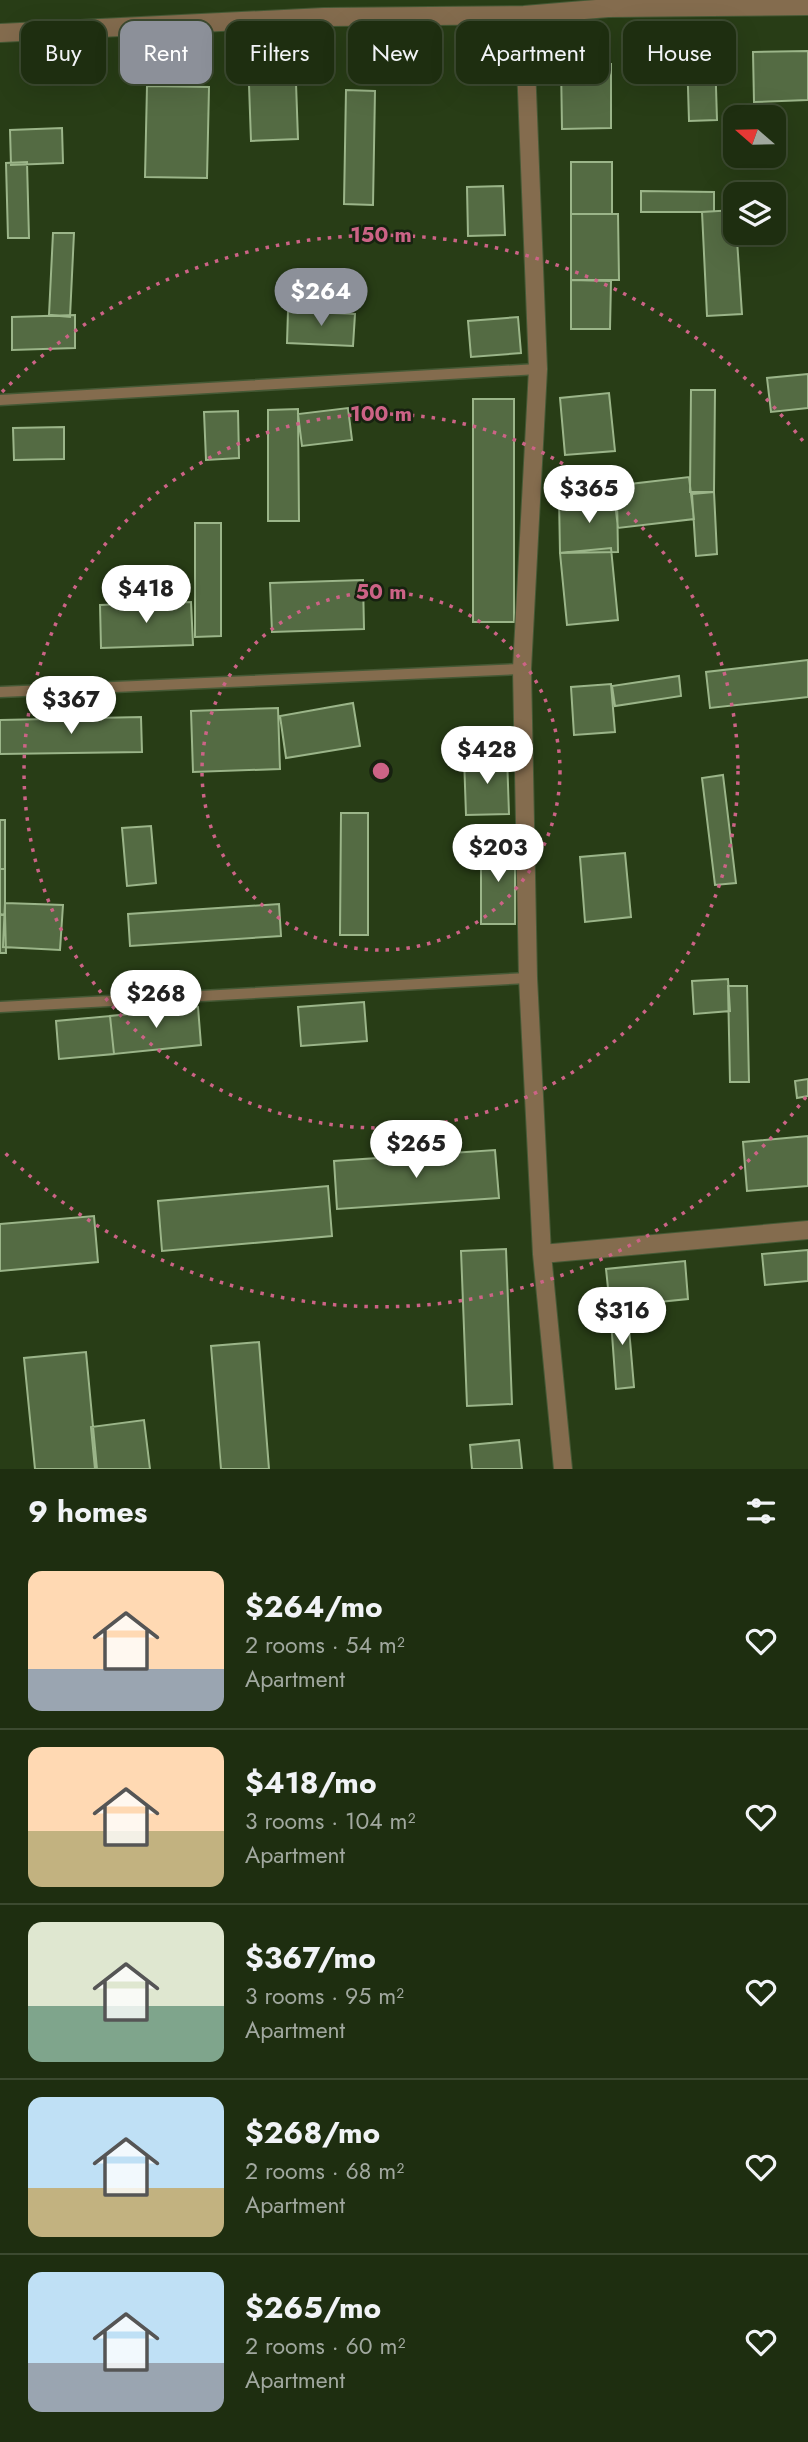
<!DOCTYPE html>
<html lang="en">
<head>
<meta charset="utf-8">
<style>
	body { margin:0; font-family:Jost,sans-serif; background:#2b3a1e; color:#f1f3f6; height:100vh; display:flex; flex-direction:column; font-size:26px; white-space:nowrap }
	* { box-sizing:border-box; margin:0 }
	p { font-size:23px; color:#a1a89f }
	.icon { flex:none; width:38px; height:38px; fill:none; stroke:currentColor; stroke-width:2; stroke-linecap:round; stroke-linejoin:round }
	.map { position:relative; height:1469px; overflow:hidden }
	.panel { display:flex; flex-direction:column; background:#1e2e10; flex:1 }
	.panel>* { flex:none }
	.hud { position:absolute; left:21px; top:21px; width:766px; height:63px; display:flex; gap:14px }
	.needle { width:46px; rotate:290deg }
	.tools { position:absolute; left:723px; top:105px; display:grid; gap:14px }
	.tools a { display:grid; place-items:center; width:63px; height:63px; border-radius:14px; background:#1e2e10; box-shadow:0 7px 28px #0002,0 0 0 2px #3c4a30; font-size:35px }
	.price { position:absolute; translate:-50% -60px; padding:0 16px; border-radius:24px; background:#fff; color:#222; font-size:23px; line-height:46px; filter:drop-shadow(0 2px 4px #0008) }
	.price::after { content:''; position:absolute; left:50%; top:42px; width:21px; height:16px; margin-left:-10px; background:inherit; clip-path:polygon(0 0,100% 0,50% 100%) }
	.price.active { background:#8c9099; color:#fff }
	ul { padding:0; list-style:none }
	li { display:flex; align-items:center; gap:21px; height:175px; padding:0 28px }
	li+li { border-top:2px solid #3c4a30 }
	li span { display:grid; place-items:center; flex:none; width:196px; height:140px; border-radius:14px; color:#555 }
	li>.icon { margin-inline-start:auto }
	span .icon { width:84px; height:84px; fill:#fffc; stroke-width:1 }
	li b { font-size:30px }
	h2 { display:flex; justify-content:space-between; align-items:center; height:84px; padding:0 28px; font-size:30px }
	.pill { padding:0 24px; border-radius:14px; background:#1e2e10; box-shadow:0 7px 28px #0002,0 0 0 2px #3c4a30; font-size:24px; line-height:63px }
	.pill.active { background:#8c9099; color:#fff }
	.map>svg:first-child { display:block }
</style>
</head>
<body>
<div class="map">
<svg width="808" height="1469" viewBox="0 0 808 1469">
	<rect width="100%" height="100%" fill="#283d16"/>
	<path fill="#546b43" stroke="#9bb589" stroke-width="2" d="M808,51V100L754,102L753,52Z
		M715,55L717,120L689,121L687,56Z
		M561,64H611V128L562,129Z
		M296,83L298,139L251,141L249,85Z
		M147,86L209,87L207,178L145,177Z
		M346,90L375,91L373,205L344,204Z
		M62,128L63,163L11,165L10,130Z
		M27,162L29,238H8L6,163Z
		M571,162H612V214H571Z
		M503,186L505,235L468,236L467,187Z
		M641,191L714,192V212H641Z
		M735,210L742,314L707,316L702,212Z
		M571,214H618L619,280H571Z
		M53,233H74L70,317L49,315Z
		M571,280L611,281L610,329H571Z
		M288,311L355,314L353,346L287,343Z
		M75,315V348L12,350V317Z
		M518,317L521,353L471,357L468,321Z
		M808,374V408L771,412L767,378Z
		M691,390H715L714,492H690Z
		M609,393L615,451L565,455L560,398Z
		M473,399H514V622H473Z
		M348,408L352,440L302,446L298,414Z
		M298,409L299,521H268V410Z
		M238,411L239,458L206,460L204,412Z
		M64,427V459L14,460L13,428Z
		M689,477L694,519L618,528L613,486Z
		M714,492L717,554L696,556L692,494Z
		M617,497L618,552L560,553L559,498Z
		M195,523H221V636L195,637Z
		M611,548L618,620L567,625L560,553Z
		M363,580L364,629L272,632L270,583Z
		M191,602L193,645L101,648L100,605Z
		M808,660V697L710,708L706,672Z
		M679,676L681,696L615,706L612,686Z
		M611,684L615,732L574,735L571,687Z
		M353,703L360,746L286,758L280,716Z
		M278,708L280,769L193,772L191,711Z
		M141,717L142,752L0,754V720Z
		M507,756L509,814L466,815L464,757Z
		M723,775L736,883L715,885L702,778Z
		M341,813H368V935H340Z
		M0,820H5V869H0Z
		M0,820H5V915L0,914Z
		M151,826L156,883L127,886L122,828Z
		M481,844H515V924H481Z
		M625,853L631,917L585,922L580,857Z
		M5,903L63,905L60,950L3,947Z
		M279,904L281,936L130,946L128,914Z
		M0,915H5L6,953H0Z
		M728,979L730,1011L694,1014L692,981Z
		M728,986H747L749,1082H730Z
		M364,1002L367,1041L301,1046L298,1007Z
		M198,1007L201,1045L114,1054L110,1016Z
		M110,1016L114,1054L59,1059L56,1021Z
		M808,1079V1096L797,1098L795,1081Z
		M808,1136V1186L747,1191L743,1142Z
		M495,1150L499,1198L337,1209L334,1161Z
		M328,1186L332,1236L162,1251L158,1201Z
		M94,1216L98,1262L0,1271V1224Z
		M506,1249L512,1404L467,1406L461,1251Z
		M808,1250V1281L765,1285L762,1254Z
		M685,1261L688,1299L610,1307L606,1269Z
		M627,1305L634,1387L616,1389L610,1307Z
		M259,1342L269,1469H221L211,1346Z
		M86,1352L97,1469H35L24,1358Z
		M144,1420L150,1469H95L91,1427Z
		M519,1440L522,1469H472L470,1445Z"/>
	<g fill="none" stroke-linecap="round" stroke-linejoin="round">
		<g stroke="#455935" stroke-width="13">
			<path id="service" d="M0,400L538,369
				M0,692L522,669
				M0,1007L528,978"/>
		</g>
		<g stroke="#455935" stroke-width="20">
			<path id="minor" d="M524,15L538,369L522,669L528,978L542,1254L563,1469
				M0,33L324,17L524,15L608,8L808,6
				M542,1254L808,1230"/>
		</g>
		<use href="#service" stroke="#846c4e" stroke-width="10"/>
		<use href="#minor" stroke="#846c4e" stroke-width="18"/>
	</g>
	<g fill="none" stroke="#cc6386" stroke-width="3.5" stroke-dasharray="3.5 7">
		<circle cx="381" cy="771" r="179"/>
		<circle cx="381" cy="771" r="357"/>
		<path d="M806 1097A536 536 0 0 1 2 1150M2 392A536 536 0 0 1 806 445"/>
	</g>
	<circle cx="381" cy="771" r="10" fill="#cc6386" stroke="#172110" stroke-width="3.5"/>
	<g font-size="21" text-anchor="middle" font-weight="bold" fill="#cc6386" stroke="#172110" stroke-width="5" stroke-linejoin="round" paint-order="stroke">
		<text x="381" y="242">150 m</text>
		<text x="381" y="421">100 m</text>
		<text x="381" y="599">50 m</text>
	</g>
</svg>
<div class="tools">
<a><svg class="needle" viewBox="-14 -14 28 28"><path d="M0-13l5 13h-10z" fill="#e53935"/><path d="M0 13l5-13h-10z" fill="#a1a89f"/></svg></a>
<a><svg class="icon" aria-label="layers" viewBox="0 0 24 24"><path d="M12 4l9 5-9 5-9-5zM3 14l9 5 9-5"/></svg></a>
</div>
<b class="price active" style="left:321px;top:328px">$264</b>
<b class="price" style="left:589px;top:525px">$365</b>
<b class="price" style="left:146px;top:625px">$418</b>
<b class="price" style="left:71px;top:736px">$367</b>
<b class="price" style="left:487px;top:786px">$428</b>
<b class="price" style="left:498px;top:884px">$203</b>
<b class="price" style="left:156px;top:1030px">$268</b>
<b class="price" style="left:416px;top:1180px">$265</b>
<b class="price" style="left:622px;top:1347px">$316</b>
<div class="hud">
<a class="pill">Buy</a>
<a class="pill active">Rent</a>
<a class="pill">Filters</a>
<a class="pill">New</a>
<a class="pill">Apartment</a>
<a class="pill">House</a>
</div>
</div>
<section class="panel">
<h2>9 homes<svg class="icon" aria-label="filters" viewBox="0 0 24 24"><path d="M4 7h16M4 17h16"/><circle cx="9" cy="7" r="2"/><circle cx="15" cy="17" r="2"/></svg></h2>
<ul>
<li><span style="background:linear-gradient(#ffd9b3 70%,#9aa5b1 0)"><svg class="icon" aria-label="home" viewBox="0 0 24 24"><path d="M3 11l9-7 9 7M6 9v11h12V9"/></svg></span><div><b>$264/mo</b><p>2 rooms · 54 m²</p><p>Apartment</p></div><svg class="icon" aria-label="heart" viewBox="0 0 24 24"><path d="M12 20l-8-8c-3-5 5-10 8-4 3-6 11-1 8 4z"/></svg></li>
<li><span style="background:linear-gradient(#ffd9b3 60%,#c2b280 0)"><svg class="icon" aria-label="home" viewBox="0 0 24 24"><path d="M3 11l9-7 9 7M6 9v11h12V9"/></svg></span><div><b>$418/mo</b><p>3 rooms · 104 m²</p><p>Apartment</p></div><svg class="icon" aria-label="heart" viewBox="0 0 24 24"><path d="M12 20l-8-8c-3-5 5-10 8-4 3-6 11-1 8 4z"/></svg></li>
<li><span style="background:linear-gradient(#dfe7d0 60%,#7fa58c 0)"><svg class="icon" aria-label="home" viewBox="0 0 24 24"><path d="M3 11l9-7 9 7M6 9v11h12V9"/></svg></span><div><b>$367/mo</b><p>3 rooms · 95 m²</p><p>Apartment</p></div><svg class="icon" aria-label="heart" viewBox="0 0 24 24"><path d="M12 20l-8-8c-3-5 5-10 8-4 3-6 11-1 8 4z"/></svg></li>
<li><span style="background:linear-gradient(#bfe0f5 65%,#c2b280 0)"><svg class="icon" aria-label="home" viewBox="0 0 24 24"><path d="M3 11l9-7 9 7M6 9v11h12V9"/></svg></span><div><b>$268/mo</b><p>2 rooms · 68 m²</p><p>Apartment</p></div><svg class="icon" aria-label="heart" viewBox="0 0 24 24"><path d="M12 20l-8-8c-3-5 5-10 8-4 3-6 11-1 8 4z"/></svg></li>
<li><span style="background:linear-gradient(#bfe0f5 65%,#9aa5b1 0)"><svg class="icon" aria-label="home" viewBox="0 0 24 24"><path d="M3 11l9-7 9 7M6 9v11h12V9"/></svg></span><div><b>$265/mo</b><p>2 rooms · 60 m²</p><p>Apartment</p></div><svg class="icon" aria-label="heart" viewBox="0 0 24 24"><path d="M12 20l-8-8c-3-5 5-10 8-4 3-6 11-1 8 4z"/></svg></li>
</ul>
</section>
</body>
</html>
